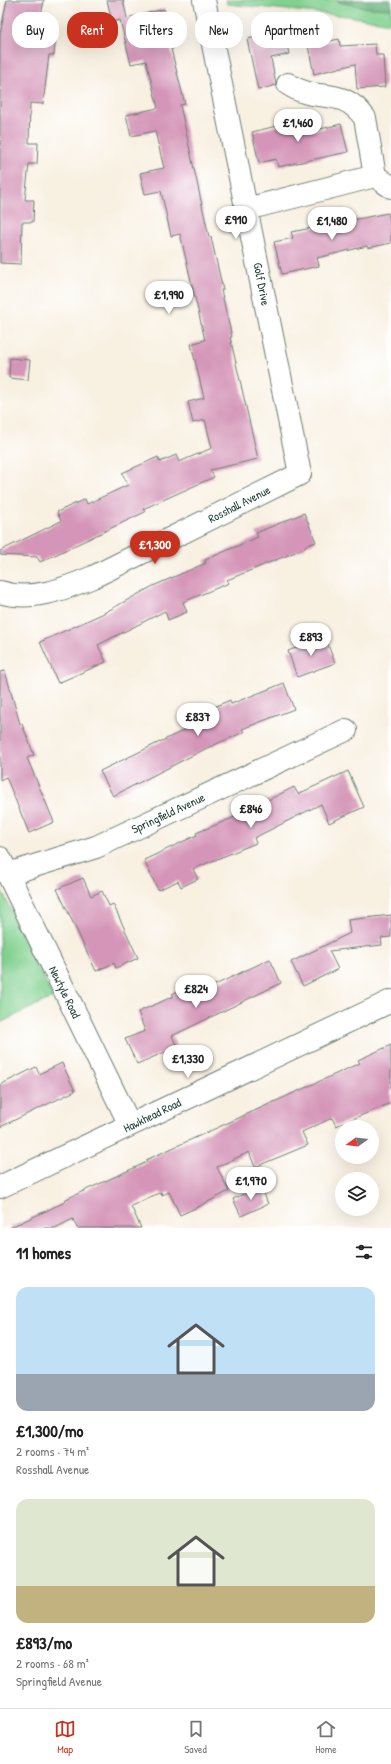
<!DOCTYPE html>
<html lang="en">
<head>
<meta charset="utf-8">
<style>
	body { margin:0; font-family:"Patrick Hand",sans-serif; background:#f6f6f6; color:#222; height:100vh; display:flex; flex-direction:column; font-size:15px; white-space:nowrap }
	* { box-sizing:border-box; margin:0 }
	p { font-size:13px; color:#767676 }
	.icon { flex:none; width:22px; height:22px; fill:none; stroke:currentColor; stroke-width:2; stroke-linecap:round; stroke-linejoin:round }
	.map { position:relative; height:1228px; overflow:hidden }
	.panel { display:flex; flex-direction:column; background:#fff; flex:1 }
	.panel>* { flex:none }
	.top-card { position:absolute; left:12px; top:12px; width:367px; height:36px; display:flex; gap:8px }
	.needle { width:26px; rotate:255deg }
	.fabs { position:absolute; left:335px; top:1120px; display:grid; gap:8px }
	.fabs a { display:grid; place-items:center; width:44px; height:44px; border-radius:50%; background:#fff; box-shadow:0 4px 16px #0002; font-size:20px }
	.price { position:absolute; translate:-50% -34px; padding:0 9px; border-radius:14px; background:#fff; color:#222; font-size:13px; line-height:26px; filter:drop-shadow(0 1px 2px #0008) }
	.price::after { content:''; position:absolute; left:50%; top:24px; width:12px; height:9px; margin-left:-6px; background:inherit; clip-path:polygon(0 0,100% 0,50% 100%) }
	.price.current { background:#c8321e; color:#fff }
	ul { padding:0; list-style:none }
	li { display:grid; align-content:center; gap:8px; height:212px; padding:0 16px }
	li span { display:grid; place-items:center; height:124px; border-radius:12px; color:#555 }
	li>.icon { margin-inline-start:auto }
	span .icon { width:72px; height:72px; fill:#fffc; stroke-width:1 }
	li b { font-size:17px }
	h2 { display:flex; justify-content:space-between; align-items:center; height:48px; padding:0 16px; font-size:17px }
	.tag { padding:0 14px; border-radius:16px; background:#fff; box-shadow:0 4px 16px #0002; font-size:14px; line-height:36px }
	.tag.current { background:#c8321e; color:#fff }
	.dock { display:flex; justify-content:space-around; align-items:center; height:56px; border-top:1px solid #e0e0e0; background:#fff; font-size:11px; color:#767676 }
	.dock a { display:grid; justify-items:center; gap:2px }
	.dock .current { color:#c8321e }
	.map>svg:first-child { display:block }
</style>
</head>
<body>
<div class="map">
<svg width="391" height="1228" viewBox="0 0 391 1228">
	<rect width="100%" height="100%" fill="#fff"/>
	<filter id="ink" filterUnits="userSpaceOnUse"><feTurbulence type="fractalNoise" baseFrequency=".025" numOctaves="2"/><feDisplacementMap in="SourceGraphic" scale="8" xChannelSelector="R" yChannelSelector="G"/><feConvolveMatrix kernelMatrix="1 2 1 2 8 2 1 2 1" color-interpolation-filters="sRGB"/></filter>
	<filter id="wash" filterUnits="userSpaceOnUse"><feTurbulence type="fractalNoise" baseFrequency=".012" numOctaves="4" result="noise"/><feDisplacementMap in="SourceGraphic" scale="16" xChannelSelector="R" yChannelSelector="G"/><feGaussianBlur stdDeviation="0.9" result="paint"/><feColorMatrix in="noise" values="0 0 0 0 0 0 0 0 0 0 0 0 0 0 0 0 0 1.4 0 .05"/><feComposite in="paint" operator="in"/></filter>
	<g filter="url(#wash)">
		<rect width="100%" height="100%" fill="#f8f0e1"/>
		<path fill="#82d190" stroke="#508762" d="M226,0H391V23L347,16L227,4Z
			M0,887L53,997L0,1023Z"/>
		<path fill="#69b37a" stroke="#447857" d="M337,0H391V9L370,8L338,2Z"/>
		<g id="blocks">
			<path fill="#d495b8" d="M7,0H44L41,15L49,17L45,35L56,36L54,55H49L43,104L30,103L29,143H38L37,164H29L25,200H34L33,222H22L21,264L0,263V34Z
				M107,0H123L127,18L164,9L173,49H171L185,104L180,105L209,237H211L223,290H221L232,337H230L258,459L210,470L214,477L143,509L145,512L40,562L37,557L0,555V551L61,521L57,512L85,499L87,504L128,485L122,473L158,457L160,462L176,455L179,462L212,448L205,420L193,423L188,402L204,398L191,344L205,340L180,234L171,236L161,191L145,194L140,173L164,168L155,131L131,136L126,115L158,108L146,61L131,64L120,20L112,22Z
				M284,31L289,54L271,58L276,85L258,90L247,39Z
				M339,39L340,46L375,44L376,55H383L385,87L357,89L355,64L314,74L308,46Z
				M310,122L312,131L341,124L348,152L278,167L276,159L259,163L252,132L289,123L290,127Z
				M388,213L391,224V243L368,248L367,246L317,258L319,266L282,274L274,242L293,238L291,232Z
				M10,358L30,360L28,380L9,378Z
				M304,513L316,542L305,546V548L227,580L229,583L183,602L187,612L168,620L165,611L98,645L106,662L58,683L40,642L102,614L153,586L206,563L205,560L258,537L256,533Z
				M325,637L335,663L297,677L288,651Z
				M5,671L20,724H22L34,755L27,758L54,822L29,833L6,777L0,780V672Z
				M284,683L294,709L242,729L244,732L207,748L113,796L100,771L201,722L198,714L230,700L231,704Z
				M348,771L364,807L329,823L321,804L254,838L256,843L193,869L198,879L181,887L178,881L158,890L144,860L197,835L196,833L259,807L258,805L294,787L298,794Z
				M83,878L91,896L102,891L109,906L113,904L138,958L116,968L114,963L96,971L57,889Z
				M391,915V937L381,938L382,945L329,951L338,969L303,986L291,962L350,933L348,920Z
				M270,959L281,983L172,1036L177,1047L137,1064L125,1039L145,1031L138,1012L174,996L172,994L193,983L198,993Z
				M391,1045V1103L336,1126L332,1118L302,1132L308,1145L255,1167L249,1152L217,1167L229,1191L200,1206L180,1215L169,1192L162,1195L161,1192L131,1206L141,1228H77L73,1219L55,1228H9L65,1202L64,1200L147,1162L146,1160L360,1063L358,1060Z
				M62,1063L75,1091L0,1127V1085L36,1067L39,1074Z
				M261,1186L268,1204L241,1216L233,1199Z"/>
		</g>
	</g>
	<g filter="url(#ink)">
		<use href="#blocks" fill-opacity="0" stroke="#6b7c71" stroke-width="1"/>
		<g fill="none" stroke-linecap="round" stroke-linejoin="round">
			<g stroke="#6b7c71" stroke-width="24">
				<path id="minor" d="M288,84C318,105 340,84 365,118L375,176
					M247,209L375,176L391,187
					M0,592C31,602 64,589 93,577L300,474L204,0
					M0,858L130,1125
					M8,874L96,847L346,730
					M0,1187L391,1001"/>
			</g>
			<use href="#minor" stroke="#fff" stroke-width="22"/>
		</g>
	</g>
	<g text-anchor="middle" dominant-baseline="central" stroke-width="3" stroke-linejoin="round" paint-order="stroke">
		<g font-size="12" fill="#1f3d34" stroke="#fff">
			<text transform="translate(262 284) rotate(79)">Golf Drive</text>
			<text transform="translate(239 504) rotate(-27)">Rosshall Avenue</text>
			<text transform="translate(168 813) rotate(-25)">Springfield Avenue</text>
			<text transform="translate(65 992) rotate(64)">Newtyle Road</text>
			<text transform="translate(152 1115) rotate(-26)">Hawkhead Road</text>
		</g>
	</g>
</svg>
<div class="fabs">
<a><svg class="needle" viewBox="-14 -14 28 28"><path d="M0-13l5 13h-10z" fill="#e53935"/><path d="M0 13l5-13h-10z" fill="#767676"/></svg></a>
<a><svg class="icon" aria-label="layers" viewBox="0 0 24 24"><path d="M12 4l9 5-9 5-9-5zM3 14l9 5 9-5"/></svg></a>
</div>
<b class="price" style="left:298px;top:143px">£1,460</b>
<b class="price" style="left:236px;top:240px">£910</b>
<b class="price" style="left:332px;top:241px">£1,480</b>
<b class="price" style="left:169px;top:315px">£1,990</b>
<b class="price current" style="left:155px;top:565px">£1,300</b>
<b class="price" style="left:311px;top:657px">£893</b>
<b class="price" style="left:198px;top:737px">£837</b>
<b class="price" style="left:251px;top:829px">£846</b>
<b class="price" style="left:196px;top:1009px">£824</b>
<b class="price" style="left:188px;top:1079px">£1,330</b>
<b class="price" style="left:251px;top:1201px">£1,970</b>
<div class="top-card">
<a class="tag">Buy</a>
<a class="tag current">Rent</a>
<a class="tag">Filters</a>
<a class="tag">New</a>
<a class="tag">Apartment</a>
</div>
</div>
<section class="panel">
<h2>11 homes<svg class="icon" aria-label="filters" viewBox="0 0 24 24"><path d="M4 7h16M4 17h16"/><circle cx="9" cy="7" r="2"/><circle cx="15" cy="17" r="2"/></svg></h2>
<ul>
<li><span style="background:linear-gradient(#bfe0f5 70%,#9aa5b1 0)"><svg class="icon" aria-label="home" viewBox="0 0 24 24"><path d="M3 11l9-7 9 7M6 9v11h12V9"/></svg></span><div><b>£1,300/mo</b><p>2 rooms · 74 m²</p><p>Rosshall Avenue</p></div></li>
<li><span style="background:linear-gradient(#dfe7d0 70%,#c2b280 0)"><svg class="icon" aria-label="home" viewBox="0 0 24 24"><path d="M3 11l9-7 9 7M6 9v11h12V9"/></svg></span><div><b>£893/mo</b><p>2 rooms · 68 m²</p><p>Springfield Avenue</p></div></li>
</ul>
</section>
<nav class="dock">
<a class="current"><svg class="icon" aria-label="map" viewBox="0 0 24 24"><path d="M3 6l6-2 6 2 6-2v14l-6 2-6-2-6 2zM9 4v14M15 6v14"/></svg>Map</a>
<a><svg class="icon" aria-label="saved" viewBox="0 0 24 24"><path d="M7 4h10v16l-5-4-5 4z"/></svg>Saved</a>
<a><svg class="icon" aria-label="home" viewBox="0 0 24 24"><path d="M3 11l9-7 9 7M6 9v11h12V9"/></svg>Home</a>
</nav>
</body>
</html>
